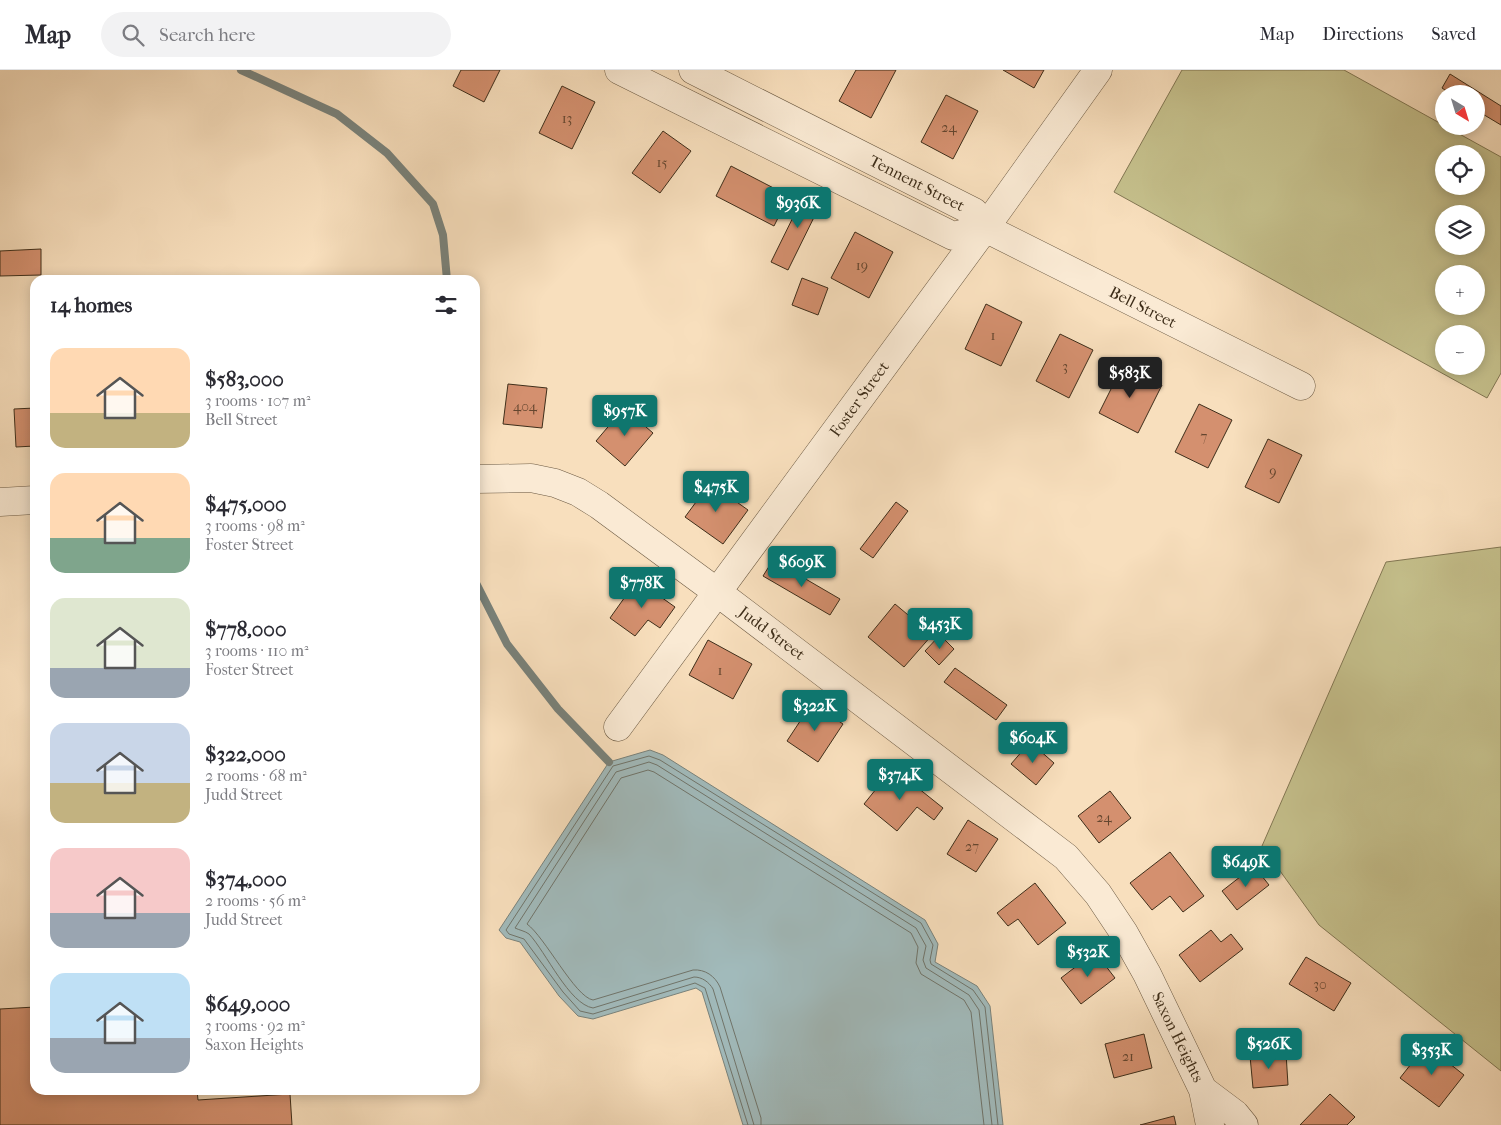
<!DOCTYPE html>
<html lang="en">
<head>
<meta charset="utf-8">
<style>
	body { margin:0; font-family:"IM FELL French Canon",serif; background:#f2f2f3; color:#2b2b33; height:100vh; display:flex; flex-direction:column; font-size:19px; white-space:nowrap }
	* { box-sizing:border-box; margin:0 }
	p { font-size:16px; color:#7c7c81 }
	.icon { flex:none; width:28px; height:28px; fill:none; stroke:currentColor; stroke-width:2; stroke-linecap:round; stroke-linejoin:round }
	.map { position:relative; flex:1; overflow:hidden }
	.panel { position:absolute; left:30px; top:205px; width:450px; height:820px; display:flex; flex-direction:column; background:#fff; border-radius:15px; box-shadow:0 2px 12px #0003 }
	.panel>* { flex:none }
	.needle { width:32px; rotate:142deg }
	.buttons { position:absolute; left:1435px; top:15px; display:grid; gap:10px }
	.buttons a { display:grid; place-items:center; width:50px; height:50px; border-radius:50%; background:#fff; box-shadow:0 2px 12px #0003; font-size:25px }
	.price { position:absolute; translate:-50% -42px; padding:0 11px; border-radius:5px; background:#0f766e; color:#fff; font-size:16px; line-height:32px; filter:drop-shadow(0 1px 2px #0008) }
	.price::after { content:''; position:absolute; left:50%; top:30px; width:15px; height:11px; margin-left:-8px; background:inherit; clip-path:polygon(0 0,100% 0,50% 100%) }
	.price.current { background:#222; color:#fff }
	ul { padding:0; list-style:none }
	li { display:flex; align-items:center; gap:15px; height:125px; padding:0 20px }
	li span { display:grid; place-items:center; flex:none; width:140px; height:100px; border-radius:15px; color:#555 }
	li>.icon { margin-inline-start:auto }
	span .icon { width:60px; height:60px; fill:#fffc; stroke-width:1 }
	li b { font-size:21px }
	h2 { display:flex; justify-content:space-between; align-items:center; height:60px; padding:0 20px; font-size:21px }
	header { display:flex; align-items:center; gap:30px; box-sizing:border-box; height:70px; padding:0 25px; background:#fff; border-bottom:1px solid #e1e1e2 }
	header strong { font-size:24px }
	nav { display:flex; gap:28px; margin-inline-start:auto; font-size:18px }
	.search { width:350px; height:45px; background:#f2f2f3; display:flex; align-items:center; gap:12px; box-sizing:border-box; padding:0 18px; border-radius:28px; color:#7c7c81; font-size:19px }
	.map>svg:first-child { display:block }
</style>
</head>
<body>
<header>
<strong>Map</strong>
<div class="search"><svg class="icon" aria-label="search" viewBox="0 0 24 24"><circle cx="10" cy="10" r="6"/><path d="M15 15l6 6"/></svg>Search here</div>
<nav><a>Map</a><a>Directions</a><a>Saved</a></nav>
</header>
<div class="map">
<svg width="1501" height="1055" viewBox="0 0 1501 1055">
	<rect width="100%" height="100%" fill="#f8dfbd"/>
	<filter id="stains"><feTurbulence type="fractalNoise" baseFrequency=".004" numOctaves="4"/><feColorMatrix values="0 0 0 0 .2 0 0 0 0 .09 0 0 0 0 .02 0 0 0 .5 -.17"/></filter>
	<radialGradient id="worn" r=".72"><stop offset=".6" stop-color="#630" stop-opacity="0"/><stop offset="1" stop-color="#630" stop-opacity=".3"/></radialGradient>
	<path fill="#c5c08c" stroke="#827753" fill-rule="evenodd" d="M1182,0H1344L1501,87V303L1487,328L1114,122ZM1444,84H1476V116H1444ZM1444,144H1476V176H1444ZM1444,204H1476V236H1444ZM1444,264H1476V296H1444Z
		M1501,477V1001L1319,855L1262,776L1386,492Z"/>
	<path fill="#a1babb" stroke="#79827b" d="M650,680L663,685L925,850L938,874L935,892L977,916L990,936L1003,1055H743L702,922L696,918L593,949L578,946L559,926L520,872L506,868L499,860L609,692Z"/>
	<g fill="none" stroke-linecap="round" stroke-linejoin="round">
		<path stroke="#70746a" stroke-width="1" d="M748,1055L705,918L695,913L593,944L580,941L563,922L524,869L509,864L506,860L613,696L649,686L660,690L921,853L933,875L930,890L931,894L973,920L985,937L998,1055
			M754,1055L713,919C709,912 702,907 694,907L593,938C569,934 546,882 529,864C525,861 519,860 515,858L616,702L649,692L657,695L916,858L926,876L923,890L926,898L969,925L979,940L992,1055
			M761,1055V1048L720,917C715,906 705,899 693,900L593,930C575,927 545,867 527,854L621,708L648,700L654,702L911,863L918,877L916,893L921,904L964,930L971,942L984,1055"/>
		<path stroke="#79827b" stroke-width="8" d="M241,0L337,44L387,83L433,134L443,165L447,210
			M475,511L507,574L558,639L609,692"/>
	</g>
	<path fill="#d4906f" stroke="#3e2e1a" d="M461,0H500L484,32L453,16Z
		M856,0H896L871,48L839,31Z
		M1003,0H1044L1034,18Z
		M1450,4L1501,36V55L1476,40V24H1451L1442,18Z
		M562,16L595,32L572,79L539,63Z
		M946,25L978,41L953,89L921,72Z
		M663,61L691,81L660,123L632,103Z
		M731,96L789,126L774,156L716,126Z
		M807,119L824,127L788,200L771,192Z
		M855,162L893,182L869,228L831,208Z
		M41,179V205L0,206V181Z
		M802,208L828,218L818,245L792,235Z
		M986,234L1022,252L1001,296L965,279Z
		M1060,264L1093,280L1069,328L1036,311Z
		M1123,295L1162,315L1138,363L1099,343Z
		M508,314L547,318L542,358L503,354Z
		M1199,334L1232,350L1208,398L1175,382Z
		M35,338V376L16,377L14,339Z
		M624,338L653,363L625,396L596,371Z
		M1268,369L1302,385L1279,433L1245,417Z
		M710,413L748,440L723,474L685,447Z
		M896,432L908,441L873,488L860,479Z
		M773,490L840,529L830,545L763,506Z
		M637,510L675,537L660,558L648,550L635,566L610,548Z
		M895,534L932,565L904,597L868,567Z
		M940,565L954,579L939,595L925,581Z
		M708,570L752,594L733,629L689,605Z
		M955,598L1007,635L996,650L944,612Z
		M812,633L843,654L818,692L787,671Z
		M1030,672L1054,693L1036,715L1011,694Z
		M893,698L943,738L934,750L917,737L897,761L864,734Z
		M1110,721L1131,748L1099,773L1078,746Z
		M968,750L998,769L976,802L947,784Z
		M1170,782L1204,826L1183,842L1170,826L1152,840L1130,813Z
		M1254,796L1269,815L1237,840L1222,821Z
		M1035,813L1066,853L1038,875L1018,849L1008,856L997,843Z
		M1211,860L1221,872L1231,864L1243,879L1200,912L1179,885Z
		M1095,882L1115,908L1081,934L1061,908Z
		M1306,887L1351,913L1334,941L1289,914Z
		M35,937V1020H197L198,1030L290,1024L292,1055H0V939Z
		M1144,964L1152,998L1114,1008L1105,974Z
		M1426,975L1464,1005L1439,1037L1400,1008Z
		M1286,983L1288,1015L1253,1018L1250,986Z
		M1330,1024L1355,1047L1347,1055H1300Z
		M1174,1046L1176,1055H1140Z"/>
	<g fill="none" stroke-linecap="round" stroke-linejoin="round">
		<g stroke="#6c5a43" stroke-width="29">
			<path id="minor" d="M619,0L953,166L985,158
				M693,0L974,142L985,158
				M985,158L1301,316
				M475,409L531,408L555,413L578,422L599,435L717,522L1066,787L1098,824L1124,863L1147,904L1203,1020L1210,1055
				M0,432L35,430
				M618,657L985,158L1098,0
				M1203,1020L1235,1044L1244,1055"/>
		</g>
		<use href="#minor" stroke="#faead4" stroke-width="28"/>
	</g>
	<g text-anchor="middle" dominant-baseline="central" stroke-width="4.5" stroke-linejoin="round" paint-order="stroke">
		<g font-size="14" fill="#64462f">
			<text x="567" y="48">13</text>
			<text x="949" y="57">24</text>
			<text x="662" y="92">15</text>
			<text x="862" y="195">19</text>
			<text x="993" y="265">1</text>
			<text x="1065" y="296">3</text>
			<text x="525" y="336">404</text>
			<text x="1204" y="366">7</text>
			<text x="1273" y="401">9</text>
			<text x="720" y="600">1</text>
			<text x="1104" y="747">24</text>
			<text x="972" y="776">27</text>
			<text x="1320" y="914">30</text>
			<text x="1128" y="986">21</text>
		</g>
		<g font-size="16" fill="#3e2e1a" stroke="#faead4">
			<text transform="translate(917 113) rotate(27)">Tennent Street</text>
			<text transform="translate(1143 237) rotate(27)">Bell Street</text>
			<text transform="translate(859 329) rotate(-54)">Foster Street</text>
			<text transform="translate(772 563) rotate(37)">Judd Street</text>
			<text transform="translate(1178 967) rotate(64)">Saxon Heights</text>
		</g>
	</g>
	<rect width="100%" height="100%" filter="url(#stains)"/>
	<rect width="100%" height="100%" fill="url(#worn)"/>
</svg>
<div class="buttons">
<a><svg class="needle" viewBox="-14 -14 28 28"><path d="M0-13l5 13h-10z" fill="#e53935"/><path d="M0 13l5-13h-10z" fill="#7c7c81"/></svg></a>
<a><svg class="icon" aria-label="locate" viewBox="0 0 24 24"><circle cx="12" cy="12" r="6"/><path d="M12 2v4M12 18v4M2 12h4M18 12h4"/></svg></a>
<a><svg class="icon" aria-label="layers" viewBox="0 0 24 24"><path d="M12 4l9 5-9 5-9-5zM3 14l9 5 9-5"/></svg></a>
<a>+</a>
<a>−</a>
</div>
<b class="price" style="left:798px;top:159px">$936K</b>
<b class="price current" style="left:1130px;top:329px">$583K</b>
<b class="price" style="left:625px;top:367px">$957K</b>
<b class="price" style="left:716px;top:443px">$475K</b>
<b class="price" style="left:802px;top:518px">$609K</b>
<b class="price" style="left:642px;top:539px">$778K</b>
<b class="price" style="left:940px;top:580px">$453K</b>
<b class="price" style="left:815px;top:662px">$322K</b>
<b class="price" style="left:1033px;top:694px">$604K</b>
<b class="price" style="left:900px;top:731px">$374K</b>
<b class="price" style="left:1246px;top:818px">$649K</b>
<b class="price" style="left:1088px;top:908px">$532K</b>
<b class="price" style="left:1269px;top:1000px">$526K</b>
<b class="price" style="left:1432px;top:1006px">$353K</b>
<section class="panel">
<h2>14 homes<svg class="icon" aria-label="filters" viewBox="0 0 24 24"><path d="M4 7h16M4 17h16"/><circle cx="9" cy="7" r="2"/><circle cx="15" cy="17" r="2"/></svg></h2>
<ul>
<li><span style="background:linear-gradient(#ffd9b3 65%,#c2b280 0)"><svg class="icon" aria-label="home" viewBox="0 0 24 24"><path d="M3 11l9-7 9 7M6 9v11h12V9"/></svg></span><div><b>$583,000</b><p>3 rooms · 107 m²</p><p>Bell Street</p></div></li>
<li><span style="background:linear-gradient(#ffd9b3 65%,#7fa58c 0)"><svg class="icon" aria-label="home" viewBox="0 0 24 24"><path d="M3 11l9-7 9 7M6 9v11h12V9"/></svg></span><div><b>$475,000</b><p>3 rooms · 98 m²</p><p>Foster Street</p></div></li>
<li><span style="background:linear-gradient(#dfe7d0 70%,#9aa5b1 0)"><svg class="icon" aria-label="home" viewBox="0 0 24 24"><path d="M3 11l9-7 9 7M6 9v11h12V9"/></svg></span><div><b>$778,000</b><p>3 rooms · 110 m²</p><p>Foster Street</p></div></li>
<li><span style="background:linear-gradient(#c9d6e8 60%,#c2b280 0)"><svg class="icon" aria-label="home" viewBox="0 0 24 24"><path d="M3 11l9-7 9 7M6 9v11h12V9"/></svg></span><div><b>$322,000</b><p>2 rooms · 68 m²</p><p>Judd Street</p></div></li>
<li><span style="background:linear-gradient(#f6c9c9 65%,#9aa5b1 0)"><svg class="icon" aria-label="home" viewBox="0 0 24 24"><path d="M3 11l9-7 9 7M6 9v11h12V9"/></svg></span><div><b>$374,000</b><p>2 rooms · 56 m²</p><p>Judd Street</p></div></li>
<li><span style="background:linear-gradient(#bfe0f5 65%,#9aa5b1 0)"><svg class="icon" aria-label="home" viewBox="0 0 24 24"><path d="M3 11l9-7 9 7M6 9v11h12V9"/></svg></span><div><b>$649,000</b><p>3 rooms · 92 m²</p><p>Saxon Heights</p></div></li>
</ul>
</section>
</div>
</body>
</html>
